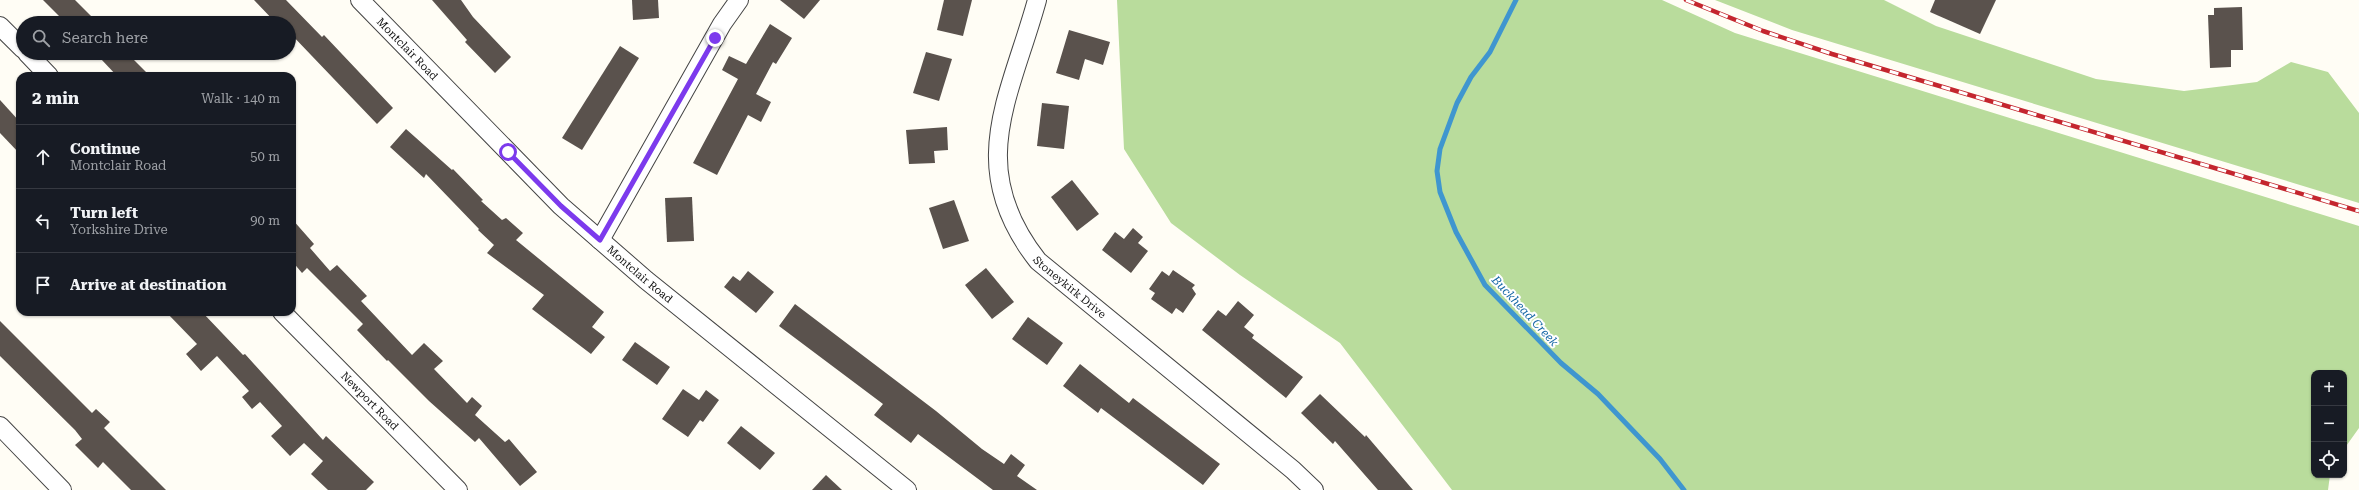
<!DOCTYPE html>
<meta charset="utf-8">
<style>
body{margin:0;font-family:"Roboto Serif",serif;background:#242831;color:#f1f3f6}
.controls{position:absolute;right:12px;bottom:12px;display:grid;overflow:hidden;border-radius:8px;box-shadow:0 1px 3px #0004}
.controls button{width:36px;height:36px;display:grid;place-items:center;padding:0;border:0;border-bottom:1px solid #363941;background:#171b24;color:#f1f3f6;font:20px sans-serif}
.stop{position:absolute;width:12px;height:12px;margin:-9px;border:3px solid #7c3aed;border-radius:50%;background:#fff}
.stop.end{background:#7c3aed;border-color:#fff;box-shadow:0 1px 4px #0008}
.list{margin:0;padding:0;list-style:none}
h2{display:flex;justify-content:space-between;align-items:center;height:52px;margin:0;padding:0 16px;font-size:17px}
h2 small{font-size:13px;font-weight:400;color:#9ea1a6}
.list li{display:grid;grid-template-columns:26px 1fr auto;gap:12px;align-items:center;box-sizing:border-box;height:64px;padding:0 16px;border-top:1px solid #363941}
.list b{display:block;font-size:15px;white-space:nowrap}
.list p{margin:0;font-size:13px;white-space:nowrap;color:#9ea1a6}
.list em{font-size:13px;font-style:normal;color:#9ea1a6}
.icon{flex:none;width:22px;height:22px;fill:none;stroke:currentColor;stroke-width:2;stroke-linecap:round;stroke-linejoin:round}
.map{position:relative;flex:none;width:2359px;height:490px;overflow:hidden}
.search{position:absolute;background:#171b24;box-shadow:0 1px 3px #0004;left:16px;top:16px;width:280px;height:44px;display:flex;align-items:center;gap:10px;box-sizing:border-box;padding:0 14px;border-radius:22px;color:#9ea1a6;font-size:15px}
.panel{position:absolute;background:#171b24;box-shadow:0 1px 3px #0004;left:16px;top:72px;width:280px;height:244px;border-radius:12px}
.map>svg:first-child{display:block}
.forest{fill:#b9dc9c}
.lines{fill:none;stroke-linecap:round;stroke-linejoin:round}
.stream{stroke:#3f96cf;stroke-width:5}
.building{fill:#5a524d}
.street-casing{stroke:#444;stroke-width:20}
.street{stroke:#fff;stroke-width:18}
.rail-casing{stroke:#c4262e;stroke-width:4.5}
.rail{stroke:#fff;stroke-width:3;stroke-dasharray:9;stroke-linecap:butt}
.route{stroke:#7c3aed;stroke-width:5}
.labels{text-anchor:middle;dominant-baseline:central;stroke-width:4;stroke-linejoin:round;paint-order:stroke}
.street-label{font-size:11px;fill:#111;stroke:#fff}
.water-label{font-size:12px;font-style:italic;fill:#1768a6;stroke:#fff}
</style>
<div class="map">
<svg width="2359" height="490" viewBox="0 0 2359 490">
<rect width="100%" height="100%" fill="#fffdf5"/>
<g class="forest">
<path d="M1117 0H1662L1735 33 2359 226V428L2344 449V373H2314V475H2330L2328 490H1452L1340 343 1240 275 1171 223 1124 149Z"/>
<path d="M1715 0H1884L1936 26 2096 79 2184 91 2257 82 2291 62 2328 72 2359 113V203L1792 30Z"/>
</g>
<g class="lines">
<path class="stream" d="M1516 0 1490 52 1471 77 1457 103 1440 149 1437 171 1440 192 1456 232 1485 285 1561 363 1598 394 1660 459 1684 490"/>
</g>
<g class="building">
<path d="M43 0H75L98 23H66Z"/>
<path d="M254 0H286L322 37 324 35 393 108 377 124 289 32V23H276Z"/>
<path d="M432 0H461L473 17 511 57 495 73 465 42 467 40Z"/>
<path d="M632 0H658L659 18 633 20Z"/>
<path d="M780 0H820L804 19Z"/>
<path d="M944 0H972L963 36 937 30Z"/>
<path d="M1935 0H1996L1980 34 1930 12Z"/>
<path d="M2242 7 2243 50H2231V67L2210 68 2208 15H2214V8Z"/>
<path d="M770 24 792 38 776 64 773 62 756 94 771 102 761 122 748 115 717 175 693 163 738 79 722 70 729 56 746 64Z"/>
<path d="M1069 30 1110 42 1103 65 1085 59 1079 80 1056 73Z"/>
<path d="M620 46 639 58 582 150 562 138Z"/>
<path d="M926 52 952 59 939 101 913 93Z"/>
<path d="M108 53H127L150 76H117L101 59Z"/>
<path d="M0 100 20 122V154L0 133Z"/>
<path d="M1042 103 1069 106 1064 149 1037 146Z"/>
<path d="M947 127 948 150 934 151 935 163 909 164 906 130Z"/>
<path d="M406 129 452 170 453 169 483 200 481 201 502 220 506 218 523 233 516 240 604 312 592 327 605 337 591 354 532 309 544 295 487 253 494 245 478 230 479 229 426 174 424 178 390 147Z"/>
<path d="M1072 180 1099 214 1077 231 1051 197Z"/>
<path d="M692 197 694 241 667 242 665 198Z"/>
<path d="M954 200 969 241 943 249 929 208Z"/>
<path d="M292 219 314 244 310 248 330 271 337 265 367 296 361 301 412 355 424 343 443 361 434 369 467 403 472 397 482 406 475 415 505 442 509 439 537 472 520 486 479 438 475 442 429 401 388 360 387 361 357 330 363 324 307 268 302 273 292 261Z"/>
<path d="M1133 228 1143 237 1138 243 1148 251 1131 273 1102 250 1115 232 1124 239Z"/>
<path d="M986 268 1014 302 992 319 965 285Z"/>
<path d="M1173 270 1195 285 1192 288 1196 294 1183 313 1176 308 1172 314 1151 299 1155 293 1149 289 1162 271 1169 276Z"/>
<path d="M748 271 774 292 756 313 724 287 733 276 740 281Z"/>
<path d="M1238 301 1254 315 1244 327 1254 335 1252 338 1303 377 1286 398 1202 330 1218 310 1226 316Z"/>
<path d="M795 304 936 411 982 449 1004 464 1011 454 1025 465 1017 476 1037 490H993L918 434 911 443 874 415 883 404 779 326Z"/>
<path d="M166 312H202L243 355 245 354 323 440 326 436 374 482 366 490H328L311 474 323 461 304 443 290 456 271 436 282 426 260 402 252 409 242 397 249 391 217 356 201 371 186 354 197 344Z"/>
<path d="M1028 317 1063 343 1047 365 1012 339Z"/>
<path d="M0 321 92 413 96 409 110 422 104 428 166 490H131L103 462 98 468 75 445 82 439 75 430 0 356Z"/>
<path d="M635 342 670 367 657 385 622 360Z"/>
<path d="M1080 364 1129 403 1133 398 1220 464 1203 485 1101 408 1098 413 1063 386Z"/>
<path d="M683 389 699 400 706 390 719 400 703 422 700 420 688 437 662 419Z"/>
<path d="M1320 394 1365 437 1366 435 1413 490H1378L1335 441 1333 444 1301 413Z"/>
<path d="M741 426 775 453 760 470 727 443Z"/>
<path d="M826 475 842 490H812Z"/>
</g>
<g class="lines">
<g class="street-casing">
<g id="street">
<path id="s1" d="M360 0 561 206 646 280 907 490"/>
<path id="s2" d="M1037 0C1010 98 964 167 1038 261L1293 470 1314 490"/>
<path d="M0 26 23 49"/>
<path d="M27 53 49 76"/>
<path d="M600 240 722 24 739 0"/>
<path id="s3" d="M282 312 458 490"/>
<path d="M0 426 62 490"/>
</g>
</g>
<use href="#street" class="street"/>
<g class="rail-casing">
<path id="rail" d="M1686 0 1763 31 1832 54 2359 211"/>
</g>
<use href="#rail" class="rail"/>
</g>
<g class="lines">
<path class="route" d="M508 152 561 206 600 240 715 38"/>
</g>
<g class="labels">
<g class="street-label">
<text stroke="none"><textPath href="#s1" startOffset="68">Montclair Road</textPath></text>
<text stroke="none"><textPath href="#s1" startOffset="392">Montclair Road</textPath></text>
<text stroke="none"><textPath href="#s2" startOffset="317">Stoneykirk Drive</textPath></text>
<text stroke="none"><textPath href="#s3" startOffset="125">Newport Road</textPath></text>
</g>
<g class="water-label">
<text transform="translate(1525 311) rotate(47)">Buckhead Creek</text>
</g>
</g>
</svg>
<div class="controls">
<button>+</button>
<button>−</button>
<button><svg class="icon" aria-label="locate" viewBox="0 0 24 24"><circle cx="12" cy="12" r="6"/><path d="M12 2v4M12 18v4M2 12h4M18 12h4"/></svg></button>
</div>
<div class="stop" style="left:508px;top:152px"></div>
<div class="stop end" style="left:715px;top:38px"></div>
<div class="search"><svg class="icon" aria-label="search" viewBox="0 0 24 24"><circle cx="10" cy="10" r="6"/><path d="M15 15l6 6"/></svg>Search here</div>
<section class="panel">
<h2>2 min<small>Walk · 140 m</small></h2>
<ul class="list">
<li><svg class="icon" aria-label="ahead" viewBox="0 0 24 24"><path d="M12 20V5M6 11l6-6 6 6"/></svg><div><b>Continue</b><p>Montclair Road</p></div><em>50 m</em></li>
<li><svg class="icon" aria-label="left" viewBox="0 0 24 24"><path d="M17 20v-9H6M10 6l-5 5 5 5"/></svg><div><b>Turn left</b><p>Yorkshire Drive</p></div><em>90 m</em></li>
<li><svg class="icon" aria-label="arrive" viewBox="0 0 24 24"><path d="M6 21V4h12l-3 4 3 4H6"/></svg><div><b>Arrive at destination</b></div></li>
</ul>
</section>
</div>
